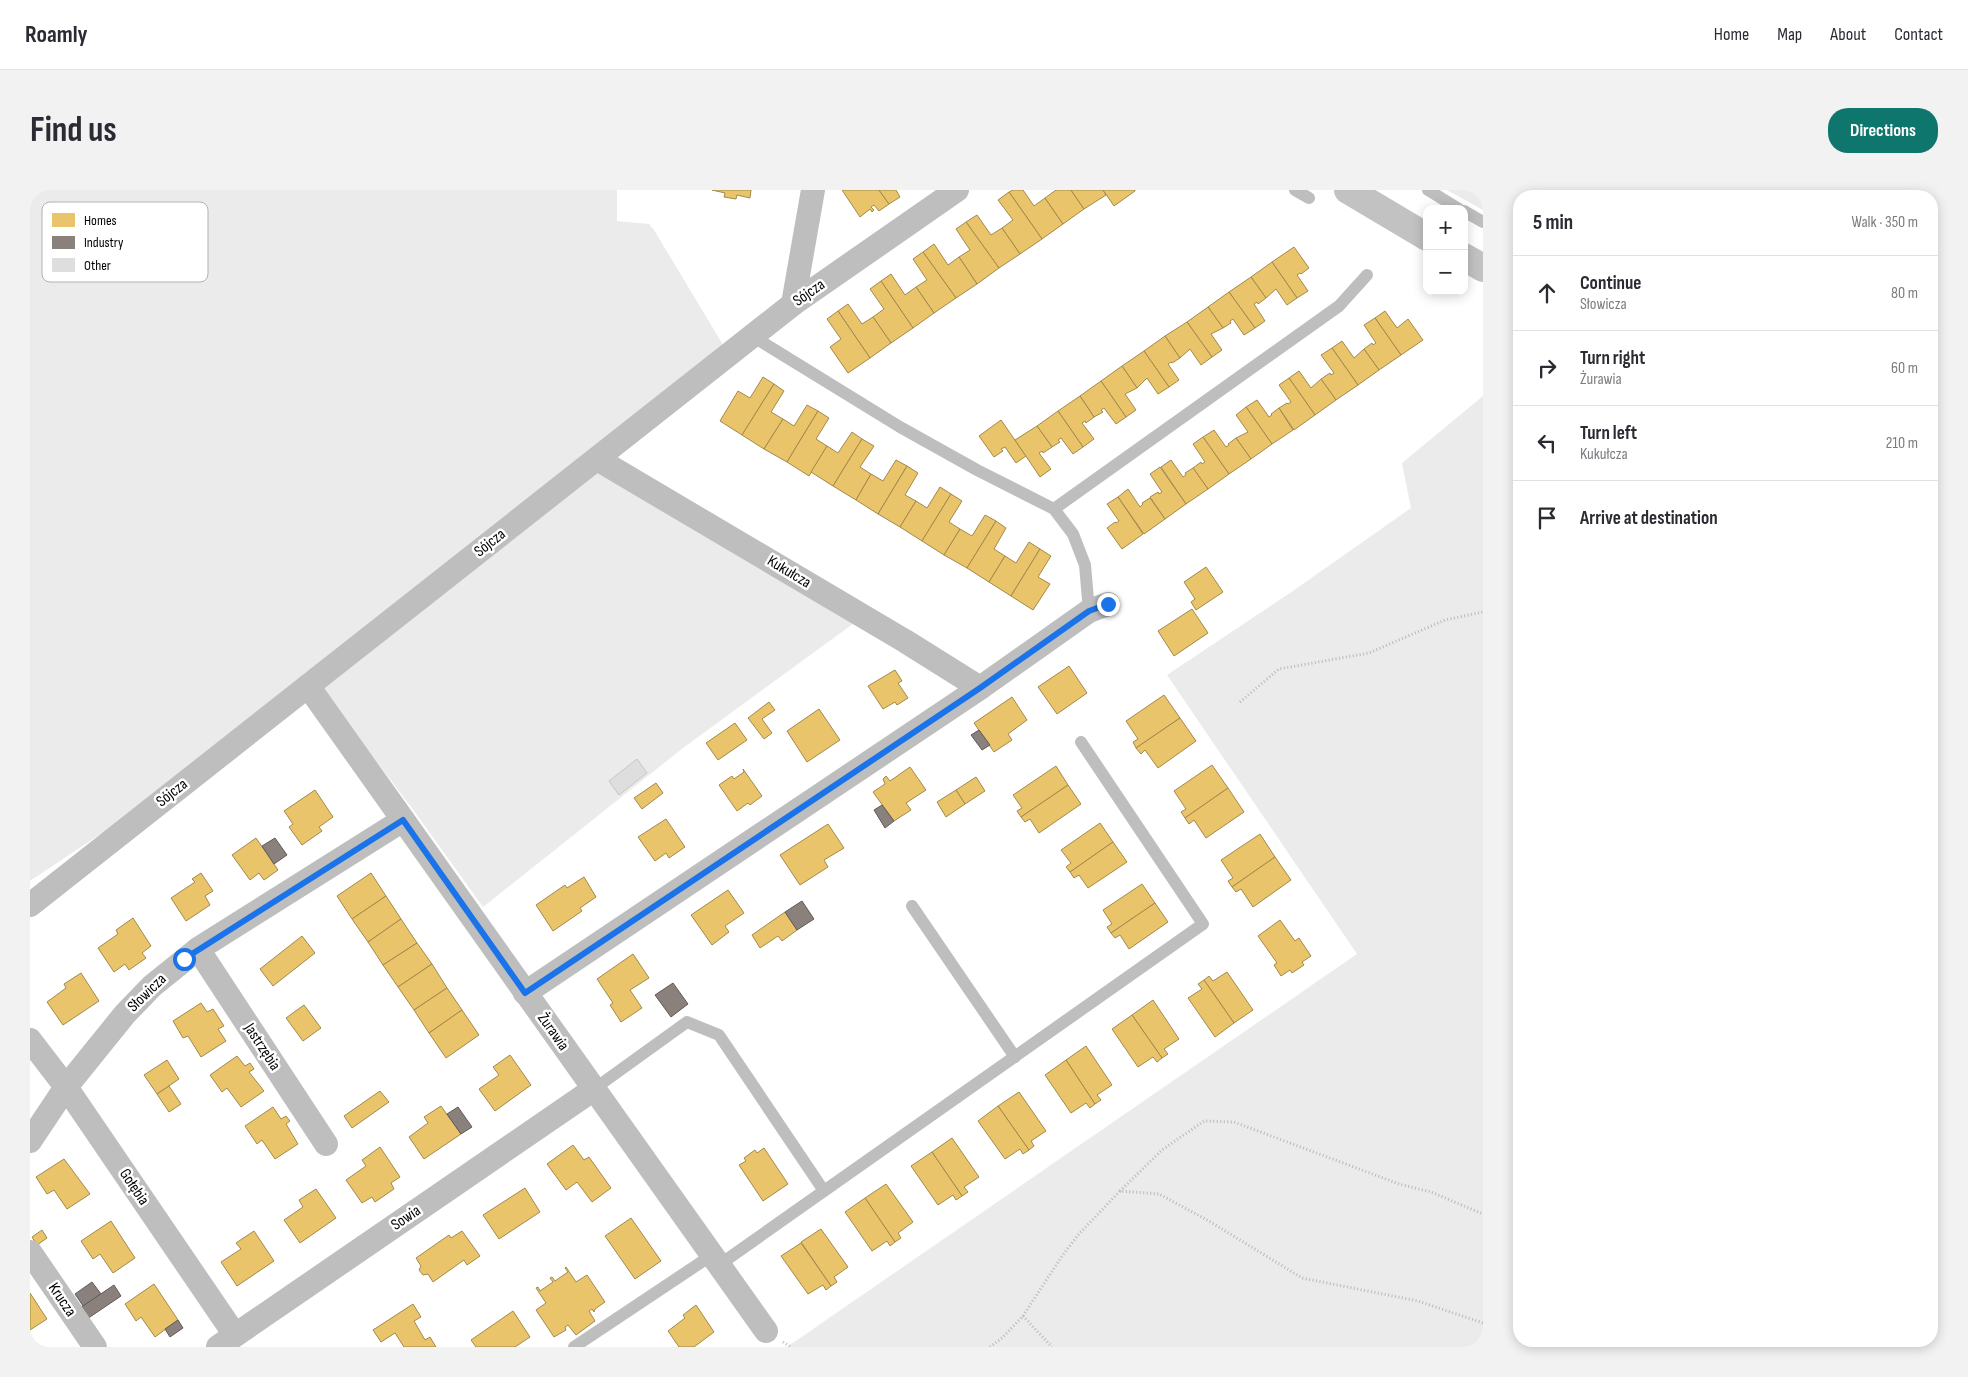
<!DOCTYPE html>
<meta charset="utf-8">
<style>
body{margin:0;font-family:"Sofia Sans Condensed",sans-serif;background:#f2f2f3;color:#2b2b33}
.controls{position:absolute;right:15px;top:15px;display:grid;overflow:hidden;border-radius:10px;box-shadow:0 2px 12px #0003}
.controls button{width:45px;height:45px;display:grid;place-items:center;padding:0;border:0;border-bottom:1px solid #e1e1e2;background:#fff;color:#2b2b33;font:25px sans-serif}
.stop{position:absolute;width:15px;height:15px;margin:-11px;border:4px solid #1a73e8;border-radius:50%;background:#fff}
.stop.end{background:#1a73e8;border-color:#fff;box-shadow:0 1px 5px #0008}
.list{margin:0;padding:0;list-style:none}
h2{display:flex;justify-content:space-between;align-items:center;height:65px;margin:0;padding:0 20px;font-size:21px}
h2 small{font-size:16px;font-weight:400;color:#7c7c81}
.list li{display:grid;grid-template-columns:32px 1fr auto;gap:15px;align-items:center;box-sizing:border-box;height:75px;padding:0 20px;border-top:1px solid #e1e1e2}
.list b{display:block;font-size:19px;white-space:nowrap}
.list p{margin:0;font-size:16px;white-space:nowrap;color:#7c7c81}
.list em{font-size:16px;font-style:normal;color:#7c7c81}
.icon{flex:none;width:28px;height:28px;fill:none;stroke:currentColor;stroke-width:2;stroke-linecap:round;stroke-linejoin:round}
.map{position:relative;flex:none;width:1453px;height:1157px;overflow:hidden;border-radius:20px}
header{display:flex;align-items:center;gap:30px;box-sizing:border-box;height:70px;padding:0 25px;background:#fff;border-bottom:1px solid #e1e1e2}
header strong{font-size:24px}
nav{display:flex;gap:28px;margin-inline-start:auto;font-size:18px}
.intro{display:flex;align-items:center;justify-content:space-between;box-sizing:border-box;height:120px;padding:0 30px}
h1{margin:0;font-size:35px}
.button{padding:12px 22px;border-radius:20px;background:#0f766e;color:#fff;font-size:18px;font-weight:700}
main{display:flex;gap:30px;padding:0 30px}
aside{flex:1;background:#fff;border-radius:20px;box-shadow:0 2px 12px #0003}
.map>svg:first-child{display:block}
.green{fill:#ebebeb}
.homes{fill:#e9c46a;stroke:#a3894a}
.industry{fill:#8a817c;stroke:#615a57}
.building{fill:#dedede;stroke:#c6c6c6}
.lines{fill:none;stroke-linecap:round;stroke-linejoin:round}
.path{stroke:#b9b9b9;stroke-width:3;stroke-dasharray:1 2.5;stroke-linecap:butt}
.service{stroke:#bebebe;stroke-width:12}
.minor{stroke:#bebebe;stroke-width:24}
.secondary{stroke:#c2c2c2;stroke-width:28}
.route{stroke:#1a73e8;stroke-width:6}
.labels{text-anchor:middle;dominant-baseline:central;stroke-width:5;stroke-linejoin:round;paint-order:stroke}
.street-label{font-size:16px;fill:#000;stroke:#fff}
.key{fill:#fff;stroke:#b2b2b2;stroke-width:1}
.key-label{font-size:14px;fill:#000}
</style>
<header>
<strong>Roamly</strong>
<nav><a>Home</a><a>Map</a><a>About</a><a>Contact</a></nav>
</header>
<div class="intro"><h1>Find us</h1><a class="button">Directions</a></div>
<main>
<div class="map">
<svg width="1453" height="1157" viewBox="0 0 1453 1157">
<rect width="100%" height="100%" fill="#fff"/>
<g class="green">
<path d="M0 0H587V31L619 34 624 40 695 158 568 255 842 420 653 558 453 717 384 621 278 481 84 635 0 691Z"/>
<path d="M1417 0H1453V20Z"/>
<path d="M1453 206V1157H757L1327 764 1137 485 1260 403 1381 318 1372 273Z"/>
</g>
<g class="homes">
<path d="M682 0H721L720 8 707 5 706 9 694 7 695 3Z"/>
<path d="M812 0H849L859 14 849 21 844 15 841 17 844 20 842 22 840 19 830 27Z"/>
<path d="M849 0H866L870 7 859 14Z"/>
<path d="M983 0H993L1004 16 1015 8 1033 34 1012 49 979 2Z"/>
<path d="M1026 0H1041L1054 19 1033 34 1015 8Z"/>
<path d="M1041 0H1073L1076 5 1054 19Z"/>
<path d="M1073 0H1105V1L1084 16Z"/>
<path d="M979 2 1012 49 990 64 972 38 983 30 968 10Z"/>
<path d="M947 25 961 45 972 38 990 64 969 78 936 32Z"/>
<path d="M936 32 969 78 947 94 929 67 940 60 926 39Z"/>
<path d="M904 54 918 75 929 67 947 94 926 108 893 62Z"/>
<path d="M1264 57 1279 78 1271 84 1270 83 1267 85 1278 101 1267 108 1242 72Z"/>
<path d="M893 62 926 108 904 123 886 97 897 90 883 69Z"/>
<path d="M1242 72 1267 108 1257 115 1246 99 1236 108 1221 87Z"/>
<path d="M861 84 875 105 886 97 904 123 883 138 851 91Z"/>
<path d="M1221 87 1236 108 1228 114 1227 112 1224 114 1235 131 1225 138 1199 102Z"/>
<path d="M851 91 883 138 861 153 843 127 854 119 840 99Z"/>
<path d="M1199 102 1225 138 1214 145 1203 129 1200 131 1201 133 1193 138 1178 117Z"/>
<path d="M818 114 832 134 843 127 861 153 840 168 808 121Z"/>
<path d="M1178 117 1193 138 1181 144 1192 160 1182 167 1157 132Z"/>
<path d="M808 121 840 168 818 183 800 157 811 149 797 129Z"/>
<path d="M1355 121 1367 138 1378 129 1393 150 1371 165 1345 128Z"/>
<path d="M1345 128 1371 165 1349 180 1334 159 1342 153 1343 155 1346 153 1334 135Z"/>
<path d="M1157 132 1182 167 1171 175 1160 159 1150 168 1135 146Z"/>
<path d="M1135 146 1150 168 1142 173 1141 172 1138 174 1149 190 1139 197 1114 161Z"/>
<path d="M1312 151 1324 168 1334 159 1349 180 1328 195 1302 158Z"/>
<path d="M1302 158 1328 195 1306 210 1291 189 1300 183 1301 185 1304 183 1291 165Z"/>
<path d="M1114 161 1139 197 1128 204 1117 188 1107 198 1092 176Z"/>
<path d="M1092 176 1107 198 1095 204 1106 220 1096 227 1071 191Z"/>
<path d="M1269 181 1281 198 1291 189 1306 210 1285 225 1259 188Z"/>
<path d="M733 187 744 194 712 245 690 231 708 201 720 208Z"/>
<path d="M1259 188 1285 225 1264 240 1249 218 1257 213 1258 214 1261 212 1249 195Z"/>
<path d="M1071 191 1096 227 1086 234 1074 218 1071 220 1073 222 1064 227 1050 206Z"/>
<path d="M744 194 754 201 741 222 753 229 734 259 712 245Z"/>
<path d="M1050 206 1064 227 1056 233 1055 231 1052 233 1064 249 1053 257 1028 221Z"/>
<path d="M1227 210 1239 227 1242 225 1241 224 1249 218 1263 240 1242 254 1216 217Z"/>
<path d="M777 215 788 221 757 272 734 259 753 229 764 236Z"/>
<path d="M1216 217 1242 254 1221 269 1206 248 1218 242 1206 225Z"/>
<path d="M788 221 799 228 786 249 797 256 779 286 757 272Z"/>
<path d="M1028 221 1053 257 1043 264 1031 248 1028 250 1030 252 1022 257 1007 236Z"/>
<path d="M971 230 996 266 986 273 975 257 971 259 973 261 964 267 949 246Z"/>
<path d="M1007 236 1022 257 1013 263 1012 261 1009 263 1021 279 1010 287 985 250Z"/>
<path d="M1184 240 1196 257 1199 255 1198 254 1206 248 1221 269 1199 284 1173 247Z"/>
<path d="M822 242 832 249 803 296 781 282 797 256 808 263Z"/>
<path d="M1173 247 1199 284 1178 299 1163 278 1171 272 1172 274 1175 272 1163 254Z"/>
<path d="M832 249 844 256 830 277 841 284 826 310 803 296Z"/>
<path d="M866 270 877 276 848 324 826 310 841 284 853 291Z"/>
<path d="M1141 270 1153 287 1156 285 1155 283 1163 278 1178 299 1156 314 1131 277Z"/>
<path d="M877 276 888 283 875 305 886 311 870 337 848 324Z"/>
<path d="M1130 277 1156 314 1135 329 1120 307 1128 302 1129 304 1132 302 1120 284Z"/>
<path d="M910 297 921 304 892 351 870 337 886 311 897 318Z"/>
<path d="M1098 299 1110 317 1113 314 1112 313 1120 308 1135 329 1114 344 1088 307Z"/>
<path d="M921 304 932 311 919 332 930 339 914 365 892 351Z"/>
<path d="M1088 307 1113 344 1092 359 1077 338 1085 332 1086 333 1089 331 1077 314Z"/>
<path d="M955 325 966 331 937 378 914 365 930 339 942 346Z"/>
<path d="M966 331 976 338 964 359 975 366 959 392 937 378Z"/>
<path d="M999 352 1010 359 981 406 959 392 975 366 986 373Z"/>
<path d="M1010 359 1021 366 1008 387 1020 394 1003 420 981 406Z"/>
<path d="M1176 377 1193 402 1166 420 1161 412 1165 409 1154 392Z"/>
<path d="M1162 419 1178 443 1144 466 1128 441Z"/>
<path d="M1039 476 1057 503 1027 524 1008 497Z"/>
<path d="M865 480 872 491 868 493 878 508 867 515 865 512 853 519 838 496Z"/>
<path d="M1134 505 1150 528 1106 558 1103 552 1108 549 1096 531Z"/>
<path d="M982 507 997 530 978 544 982 550 964 562 944 533Z"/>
<path d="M739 512 745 520 732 529 742 543 734 549 718 528Z"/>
<path d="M789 519 810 550 777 572 757 541Z"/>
<path d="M1150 528 1166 551 1128 578 1115 560 1111 564 1106 558Z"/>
<path d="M705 533 717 550 688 570 676 553Z"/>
<path d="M1182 575 1198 598 1155 628 1151 622 1156 619 1144 601Z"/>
<path d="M1026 576 1038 595 991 627 987 621 992 618 983 605Z"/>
<path d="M880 577 896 600 876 613 881 620 864 631 843 602 855 594 853 589 856 586 860 591Z"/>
<path d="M713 579 732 606 720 615 718 613 707 621 689 595 702 586 704 589 714 582Z"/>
<path d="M946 587 955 601 935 614 926 600Z"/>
<path d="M626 593 633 603 612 619 604 608Z"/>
<path d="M1038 595 1051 614 1009 643 1000 629 995 632 991 627Z"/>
<path d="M1198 598 1214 622 1176 648 1164 630 1159 634 1155 628Z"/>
<path d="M285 600 303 627 289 637 292 641 272 655 259 637 263 634 254 621Z"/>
<path d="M926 600 935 614 916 627 907 612Z"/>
<path d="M636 629 655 657 639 668 636 663 625 671 608 647Z"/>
<path d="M1070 633 1083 652 1040 682 1036 677 1041 673 1031 660Z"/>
<path d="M798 634 814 658 794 670 798 677 770 695 750 665Z"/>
<path d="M1230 644 1245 667 1202 697 1198 691 1203 688 1191 670Z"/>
<path d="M226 648 248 680 234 690 229 683 220 690 202 665Z"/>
<path d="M1083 652 1097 672 1058 698 1049 685 1044 688 1040 682Z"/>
<path d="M1245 667 1261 690 1223 717 1211 699 1206 702 1202 697Z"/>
<path d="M171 683 183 701 175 706 180 715 156 731 141 708 165 692 162 689Z"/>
<path d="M341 683 356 706 322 729 307 706Z"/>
<path d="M554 687 566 707 550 718 552 721 523 741 506 715 535 695 537 698Z"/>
<path d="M1112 694 1125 713 1081 743 1077 737 1082 734 1073 720Z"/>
<path d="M698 700 714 723 695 736 699 742 682 755 661 725Z"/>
<path d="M356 706 371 729 338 752 322 729Z"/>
<path d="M1125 713 1138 732 1099 759 1090 745 1085 748 1081 743Z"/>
<path d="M755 722 767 740 752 751 748 746 730 758 722 745Z"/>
<path d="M103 728 121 756 112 763 116 768 99 780 95 774 84 782 68 758 88 744 86 740Z"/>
<path d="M371 729 387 753 353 775 338 752Z"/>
<path d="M1250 730 1265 751 1269 748 1281 766 1272 772 1274 775 1262 783 1260 780 1251 786 1244 775 1247 773 1228 746Z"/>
<path d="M272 746 285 763 243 796 230 779Z"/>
<path d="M387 753 402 774 368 797 353 775Z"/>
<path d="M603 764 619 788 600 800 612 818 591 832 580 815 583 813 567 789Z"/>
<path d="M402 774 417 798 384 820 368 797Z"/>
<path d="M1197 782 1223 820 1204 833 1174 790 1179 786 1183 791Z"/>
<path d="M51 783 69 811 33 835 17 812 36 798 34 794Z"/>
<path d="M1174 790 1204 833 1185 847 1158 808 1172 799 1168 794Z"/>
<path d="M417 798 432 820 399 843 384 820Z"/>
<path d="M1123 810 1149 849 1134 859 1138 864 1132 868 1102 825Z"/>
<path d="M171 813 177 822 183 819 194 836 188 839 196 851 171 867 158 846 153 848 143 831Z"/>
<path d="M274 815 291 838 273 851 256 828Z"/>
<path d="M432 820 449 845 416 868 399 843Z"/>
<path d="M1102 825 1132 868 1127 872 1123 867 1108 877 1082 839Z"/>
<path d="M1056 856 1082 895 1067 905 1071 910 1065 914 1036 870Z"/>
<path d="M480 865 501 895 465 921 449 899 469 885 463 877Z"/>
<path d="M207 866 215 876 220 873 224 879 219 882 234 901 211 917 197 898 192 902 180 885Z"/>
<path d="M137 870 149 889 127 904 114 885Z"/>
<path d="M1036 870 1065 914 1060 918 1056 913 1041 923 1015 885Z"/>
<path d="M139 896 151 914 139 922 127 904Z"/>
<path d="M350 901 359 912 322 938 314 926Z"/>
<path d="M989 902 1016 941 1001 951 1004 956 999 960 968 916Z"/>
<path d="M411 916 431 944 394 969 379 947 398 933 394 927Z"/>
<path d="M968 916 999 960 993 964 990 959 975 969 948 931Z"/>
<path d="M243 917 251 929 256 926 260 931 256 934 268 954 245 969 232 950 227 954 215 936Z"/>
<path d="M922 948 949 987 934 997 938 1002 932 1006 902 962Z"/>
<path d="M543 955 554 970 559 967 581 998 562 1012 547 992 536 1000 517 974Z"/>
<path d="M350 957 370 987 361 993 364 999 345 1012 342 1007 332 1013 316 990 336 976 332 970Z"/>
<path d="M734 958 758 994 733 1011 709 975 716 971 714 968 725 960 727 963Z"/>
<path d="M902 962 932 1006 926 1010 923 1005 908 1015 881 976Z"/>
<path d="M34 969 60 1004 37 1019 24 1000 17 1004 6 987Z"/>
<path d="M856 994 883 1032 868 1043 871 1048 865 1052 835 1008Z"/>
<path d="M495 998 510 1022 469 1049 453 1025Z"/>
<path d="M286 999 306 1028 270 1053 254 1030 273 1017 269 1010Z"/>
<path d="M835 1008 865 1052 860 1056 857 1051 842 1061 815 1022Z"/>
<path d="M601 1028 631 1071 605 1089 575 1046Z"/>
<path d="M81 1031 105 1068 83 1083 70 1064 63 1069 51 1051Z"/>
<path d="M791 1039 818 1077 804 1087 807 1092 801 1096 771 1052Z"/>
<path d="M12 1040 17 1048 7 1055 2 1047Z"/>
<path d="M224 1041 244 1071 207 1096 191 1072 211 1059 206 1053Z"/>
<path d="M432 1041 450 1066 437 1075 434 1070 403 1092 398 1084 393 1085 389 1080 391 1076 386 1068 419 1045 421 1048Z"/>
<path d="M771 1053 801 1096 796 1100 793 1095 778 1104 751 1066Z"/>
<path d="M536 1077 546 1092 557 1085 575 1112 565 1119 564 1122 562 1119 559 1121 565 1131 546 1145 538 1135 535 1137 536 1140 524 1147 506 1120 516 1113 506 1098 508 1097 510 1101 523 1092 520 1088 522 1087 525 1091 538 1082 535 1078Z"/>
<path d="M124 1094 148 1130 125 1147 111 1127 106 1131 95 1114Z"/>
<path d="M0 1103 17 1129 0 1140Z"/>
<path d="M383 1114 391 1127 384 1131 395 1150 400 1147 406 1157H374L365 1143 351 1152 343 1140Z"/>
<path d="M666 1115 684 1142 664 1157H649L638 1141 655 1128 653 1125Z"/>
<path d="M483 1121 500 1147 485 1157H446L441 1150Z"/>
</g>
<g class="industry">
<path d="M949 540 960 555 952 560 941 545Z"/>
<path d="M852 615 864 631 855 638 844 620Z"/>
<path d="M245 648 257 665 244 674 232 656Z"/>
<path d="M772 711 784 729 767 740 755 722Z"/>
<path d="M643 793 658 814 641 827 625 805Z"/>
<path d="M428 917 442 937 431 944 417 924Z"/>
<path d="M62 1092 71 1104 53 1116 45 1104Z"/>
<path d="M84 1095 91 1106 57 1129 50 1118Z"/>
<path d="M148 1130 153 1138 140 1147 135 1139Z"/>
</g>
<path class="building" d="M607 569 617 583 589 605 579 591Z"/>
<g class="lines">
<g class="path">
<path d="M1210 512 1249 479 1339 463 1415 430 1453 422"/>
<path d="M1090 1001 1132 960 1174 931 1204 932 1369 994 1401 1002 1453 1024"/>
<path d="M993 1126 1022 1157"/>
<path d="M753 1152 761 1157"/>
<path d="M960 1157 972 1148 993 1126 1032 1066 1048 1045 1090 1001 1129 1004 1179 1031 1272 1088 1388 1111 1453 1133"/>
</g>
<g class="service">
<path d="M1265 0 1279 8"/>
<path d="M1398 0 1429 19"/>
<path d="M1434 21 1453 32"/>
<path d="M722 146 870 237 947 280 1024 319 1043 344 1055 375 1059 421"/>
<path d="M1024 319 1309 116 1337 85"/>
<path d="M882 716 985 867"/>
<path d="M564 899 657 832 689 845 794 1001"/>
<path d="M689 1075 1173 734 1051 552"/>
<path d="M544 1157 682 1065"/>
</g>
<g class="minor">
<path d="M763 114 783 0"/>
<path d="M567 269 875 451 950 498"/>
<path d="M278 496 736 1141"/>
<path d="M0 715 763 114 927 0"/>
<path d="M168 759 296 954"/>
<path d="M495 803 950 498 1059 421 1078 414"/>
<path d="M0 850 36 897 205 1145"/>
<path d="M0 951 36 897 95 824 122 796 168 759 373 630"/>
<path d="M0 1062 65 1157"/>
<path d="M188 1157 564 899"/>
</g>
<g class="secondary">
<path d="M1318 0 1397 47"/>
<path d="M1434 67 1453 78"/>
</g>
</g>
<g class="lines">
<path class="route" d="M154 769 373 630 495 803 950 498 1059 421 1078 414"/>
</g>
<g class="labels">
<g class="street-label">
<text transform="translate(779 103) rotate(-35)">Sójcza</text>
<text transform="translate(460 353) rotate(-38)">Sójcza</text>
<text transform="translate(759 382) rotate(31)">Kukułcza</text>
<text transform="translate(142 603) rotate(-38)">Sójcza</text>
<text transform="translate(117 803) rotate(-44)">Słowicza</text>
<text transform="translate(523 842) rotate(55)">Żurawia</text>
<text transform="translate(232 857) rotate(57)">Jastrzębia</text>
<text transform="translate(104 997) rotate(56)">Gołębia</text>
<text transform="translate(376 1028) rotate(-34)">Sowia</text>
<text transform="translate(32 1110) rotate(56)">Krucza</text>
</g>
</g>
<rect x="12" y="12" width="166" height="80" rx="8" class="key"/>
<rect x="22" y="23" width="23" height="14" fill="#e9c46a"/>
<rect x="22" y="46" width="23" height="13" fill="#8a817c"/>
<rect x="22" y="68" width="23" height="14" fill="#dedede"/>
<g class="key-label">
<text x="54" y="35">Homes</text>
<text x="54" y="57">Industry</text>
<text x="54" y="80">Other</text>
</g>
</svg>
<div class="controls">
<button>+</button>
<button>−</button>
</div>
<div class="stop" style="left:154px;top:769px"></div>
<div class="stop end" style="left:1078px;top:414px"></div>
</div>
<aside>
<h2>5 min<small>Walk · 350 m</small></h2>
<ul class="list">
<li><svg class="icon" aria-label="ahead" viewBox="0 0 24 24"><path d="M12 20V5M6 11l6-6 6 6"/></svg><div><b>Continue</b><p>Słowicza</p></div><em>80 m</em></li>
<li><svg class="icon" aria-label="right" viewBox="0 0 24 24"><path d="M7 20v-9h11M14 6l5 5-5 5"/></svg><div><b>Turn right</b><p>Żurawia</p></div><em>60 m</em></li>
<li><svg class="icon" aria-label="left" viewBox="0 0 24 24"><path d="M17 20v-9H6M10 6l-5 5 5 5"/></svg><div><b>Turn left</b><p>Kukułcza</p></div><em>210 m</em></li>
<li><svg class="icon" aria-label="arrive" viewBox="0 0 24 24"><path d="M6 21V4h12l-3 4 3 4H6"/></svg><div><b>Arrive at destination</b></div></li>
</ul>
</aside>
</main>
